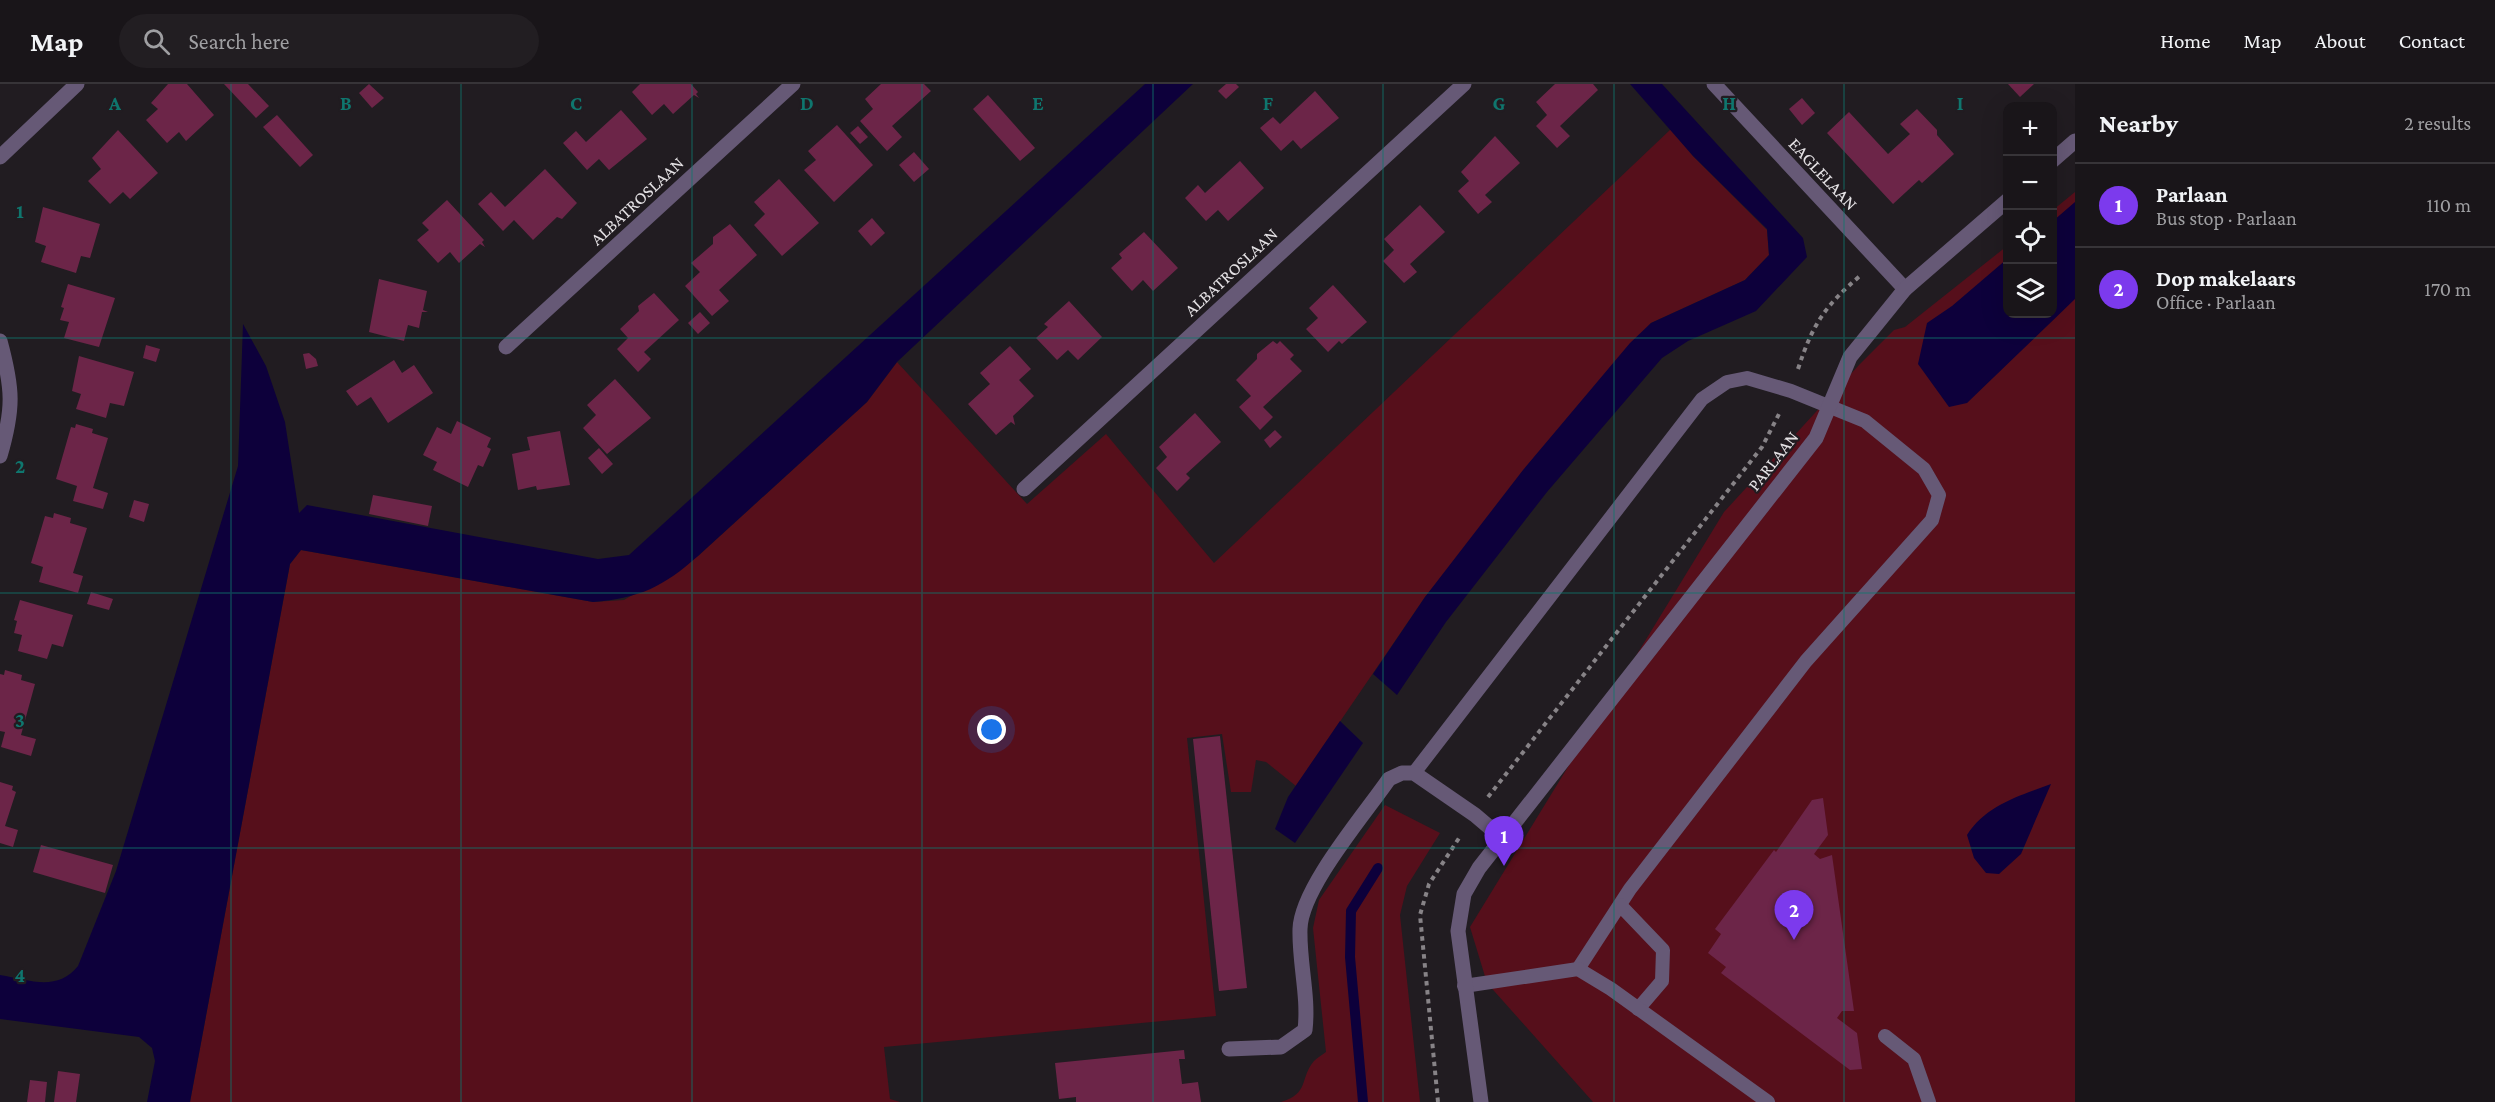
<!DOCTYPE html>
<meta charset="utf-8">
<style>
body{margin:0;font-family:"Crimson Pro",serif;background:#221e22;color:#f1f3f6}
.controls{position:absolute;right:18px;top:18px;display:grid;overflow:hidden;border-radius:12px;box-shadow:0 6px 24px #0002}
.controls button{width:54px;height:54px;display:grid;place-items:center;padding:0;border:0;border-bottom:2px solid #373438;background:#191519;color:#f1f3f6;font:30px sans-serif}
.you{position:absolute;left:992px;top:646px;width:21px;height:21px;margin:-15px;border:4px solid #fff;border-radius:50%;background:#1a73e8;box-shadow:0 0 0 9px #1a73e833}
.badge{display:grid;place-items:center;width:39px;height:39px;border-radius:50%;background:#7c3aed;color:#fff;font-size:20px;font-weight:700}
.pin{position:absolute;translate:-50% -50px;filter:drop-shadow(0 2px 3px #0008)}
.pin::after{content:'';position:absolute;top:32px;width:21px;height:18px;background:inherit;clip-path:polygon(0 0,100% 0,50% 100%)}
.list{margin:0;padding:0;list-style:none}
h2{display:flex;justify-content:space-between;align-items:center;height:78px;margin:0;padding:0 24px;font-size:26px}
h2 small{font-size:20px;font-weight:400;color:#9f9fa2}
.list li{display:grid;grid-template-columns:39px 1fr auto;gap:18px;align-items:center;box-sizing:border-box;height:84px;padding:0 24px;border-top:2px solid #373438}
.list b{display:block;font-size:22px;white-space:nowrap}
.list p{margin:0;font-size:20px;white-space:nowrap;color:#9f9fa2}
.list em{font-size:20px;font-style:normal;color:#9f9fa2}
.icon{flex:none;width:33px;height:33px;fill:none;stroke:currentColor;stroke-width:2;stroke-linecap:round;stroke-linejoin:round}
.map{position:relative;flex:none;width:2075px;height:1018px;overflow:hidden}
header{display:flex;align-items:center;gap:36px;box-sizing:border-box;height:84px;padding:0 30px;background:#191519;border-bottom:2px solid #373438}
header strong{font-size:28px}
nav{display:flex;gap:33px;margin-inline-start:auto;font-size:21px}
.search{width:420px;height:54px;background:#221e22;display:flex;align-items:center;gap:15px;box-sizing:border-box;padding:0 21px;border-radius:33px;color:#9f9fa2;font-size:22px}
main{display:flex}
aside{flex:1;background:#191519}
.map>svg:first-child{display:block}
.green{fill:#560f1b}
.water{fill:#0d003b}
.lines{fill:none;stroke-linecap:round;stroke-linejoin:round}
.stream{stroke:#0d003b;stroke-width:10}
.building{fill:#6c2548}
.path{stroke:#878387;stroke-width:4;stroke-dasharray:4.5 4.5;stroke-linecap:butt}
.lane{stroke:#665976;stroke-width:14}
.street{stroke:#665976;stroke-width:15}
.grid{fill:none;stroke:#0f766e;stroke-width:1.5;stroke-opacity:0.55}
.labels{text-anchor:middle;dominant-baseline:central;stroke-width:4.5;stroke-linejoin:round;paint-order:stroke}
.street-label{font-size:18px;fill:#e5e2e5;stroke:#211c21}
.grid-label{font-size:20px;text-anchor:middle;font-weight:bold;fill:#0f766e;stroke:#211c21;stroke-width:4.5;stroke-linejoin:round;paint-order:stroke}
</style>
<header>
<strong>Map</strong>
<div class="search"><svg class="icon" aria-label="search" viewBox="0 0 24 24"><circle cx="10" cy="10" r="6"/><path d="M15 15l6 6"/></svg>Search here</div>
<nav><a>Home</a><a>Map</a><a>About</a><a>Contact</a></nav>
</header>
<main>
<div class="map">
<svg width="2075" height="1018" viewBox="0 0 2075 1018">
<rect width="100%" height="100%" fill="#211c21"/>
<g class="green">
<path d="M1671 45 1693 72 1767 146 1769 171 1745 196 1651 239 1425 513 1296 702 1266 678 1256 676 1251 708H1231L1222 650 1187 654 1216 932 884 963 890 1015 900 1018H190L290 480 301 466 593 518 624 516 698 472 867 318 897 278 1027 420 1106 350 1214 479Z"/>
<path d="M2075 108V1018H1593L1487 899 1470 843 1724 428 1859 281 1894 246 1905 243 2007 162 2008 230H2052L2053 126Z"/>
<path d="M1385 721 1440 749 1407 802 1400 831 1420 1018H1281C1310 1009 1299 995 1314 977 1317 974 1322 971 1326 968L1313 844 1319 816Z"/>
</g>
<g class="water">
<path d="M1145 0H1193L897 278 867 318 698 472C663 503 640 514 593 518L301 466 290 480 190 1018H147L155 977 152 964 139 953 0 935V891C30 896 57 908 78 882L116 787 238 382 243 240 266 282 285 338 299 429 307 421 598 475 629 471Z"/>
<path d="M1630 0H1662L1803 154 1807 173 1756 227 1688 257 1662 274 1547 408 1446 538 1397 611 1373 590 1425 513 1523 386 1630 259 1651 239 1745 196 1769 171 1767 145 1693 72Z"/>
<path d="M2075 118V215L1967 319 1949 323 1918 280 1927 239 1952 222 2007 175 2008 230H2052L2053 137Z"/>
<path d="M1340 637 1363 659 1295 759 1275 745 1288 713Z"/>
<path d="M2051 700 2021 770 1999 790 1986 789 1974 774 1967 751C1986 721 2019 712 2051 700Z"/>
</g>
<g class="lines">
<path class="stream" d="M1363 1018 1350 873 1351 827 1378 784"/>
</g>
<g class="building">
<path d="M168 0H187L214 31 186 57 179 48 167 59 146 36 158 25 151 19Z"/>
<path d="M224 0H248L269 22 256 34Z"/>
<path d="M369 0 384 14 372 24 359 9Z"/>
<path d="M640 0H691L698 8 696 10 699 14 694 11 673 30 664 20 652 31 632 8Z"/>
<path d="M881 0H924L931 7 892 42 902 53 887 67 860 37 873 25 865 15Z"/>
<path d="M1226 0H1236L1239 3 1226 15 1218 7Z"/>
<path d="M1555 0H1593L1598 6 1560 42 1570 52 1557 64 1536 42 1547 31 1536 18Z"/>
<path d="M2008 0H2034L2020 13Z"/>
<path d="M1315 7 1339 34 1301 65 1293 56 1281 67 1260 44 1273 33 1280 40Z"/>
<path d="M988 11 1035 64 1020 77 973 25Z"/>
<path d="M1802 14 1815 29 1802 41 1789 25Z"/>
<path d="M1917 25 1937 46V51L1954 70 1922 99 1919 96 1893 120 1827 49 1849 28 1888 70 1910 50 1900 40Z"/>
<path d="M621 26 647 55 609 86 599 75 587 86 563 59 576 47 586 58Z"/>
<path d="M277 31 313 71 300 83 263 43Z"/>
<path d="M837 41 873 81 834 118 804 86 816 76 808 67Z"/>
<path d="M858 42 868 53 860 60 850 49Z"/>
<path d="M118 46 158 89 130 115 123 108 110 120 88 97 101 85 92 74Z"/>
<path d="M1495 52 1520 79 1485 111 1492 118 1478 130 1458 107 1469 97 1461 88Z"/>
<path d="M914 68 929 85 914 98 899 81Z"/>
<path d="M1240 77 1264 104 1228 137 1218 126 1206 137 1185 114 1198 101 1205 109Z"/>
<path d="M545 85 577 119 562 135 557 133 533 156 514 136 503 147 478 120 491 108 505 123Z"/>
<path d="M779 95 819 139 782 172 754 141 765 130 754 118Z"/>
<path d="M447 116 484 156 482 158 485 163 480 160 459 179 450 168 438 179 417 156 429 146 422 139Z"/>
<path d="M1420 121 1445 148 1410 180 1417 188 1404 199 1383 177 1394 166 1384 155Z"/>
<path d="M43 123 100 140 90 174 81 172 76 189 41 178 46 162 35 158Z"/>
<path d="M872 134 885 149 871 162 858 147Z"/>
<path d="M730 140 757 171 719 206 729 217 712 232 685 202 700 188 691 179 713 160V153Z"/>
<path d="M1144 148 1178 184 1153 207 1143 196 1132 207 1111 184 1122 174 1119 170Z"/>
<path d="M379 195 427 207 423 226 428 228H422L419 244 408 241 404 257 369 248Z"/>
<path d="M68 200 115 214 99 263 64 254 69 238 60 236 64 224 61 223Z"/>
<path d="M1333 201 1367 238 1342 260 1339 257 1328 268 1306 245 1318 234 1309 224Z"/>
<path d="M654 209 679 236 644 268 651 275 638 288 617 265 628 254 620 245 639 227 638 222Z"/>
<path d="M1069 217 1102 253 1078 276 1068 266 1057 276 1036 254 1048 243 1044 240Z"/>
<path d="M700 228 710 239 698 250 688 239Z"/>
<path d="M1273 257 1277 260 1280 257 1294 271 1290 275 1302 287 1263 323 1273 333 1260 346 1239 323 1251 312 1236 296 1257 275V270Z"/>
<path d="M146 261 160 265 156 278 143 274Z"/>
<path d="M1010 262 1031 285 1019 296 1034 312 1013 332 1015 341 1011 338 996 351 968 320 990 300 980 289Z"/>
<path d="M309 269 316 275 318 282 306 285 303 270Z"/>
<path d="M79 272 134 288 124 322 110 319 106 334 76 325 81 310 72 307Z"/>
<path d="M394 276 402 289 414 281 433 309 388 339 371 313 357 322 346 307Z"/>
<path d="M615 295 651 334 607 370 583 344 596 331 587 321Z"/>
<path d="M1195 329 1221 358 1186 390 1190 394 1177 407 1156 384 1167 373 1159 363Z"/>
<path d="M457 337 491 354 487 363 491 365 483 383 478 381 468 403 433 386 437 378 423 371 437 343 451 350Z"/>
<path d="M76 340 93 345 92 349 108 354 93 404 108 409 103 425 73 417 77 402 56 395 71 343 75 344Z"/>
<path d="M1275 346 1282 353 1270 364 1264 356Z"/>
<path d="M560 347 570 401 537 406 536 402 518 406 512 370 530 366 527 353Z"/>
<path d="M599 364 613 380 602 390 588 374Z"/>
<path d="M373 411 432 422 428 442 369 430Z"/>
<path d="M134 416 149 420 144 438 129 433Z"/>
<path d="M54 429 71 434 70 439 87 444 73 489 83 492 78 509 39 498 43 483 31 479 45 432 53 434Z"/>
<path d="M91 508 113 515 109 526 87 520Z"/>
<path d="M20 516 73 531 63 563 52 560 47 575 18 567 22 551 14 549 17 537 14 536Z"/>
<path d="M5 586 22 591 21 596 35 600 21 651 36 655 31 672 1 663 5 648 0 647V590L4 591Z"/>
<path d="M1220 652 1247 904 1219 907 1193 655Z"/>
<path d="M0 698 13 702 12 706 16 708 5 742 18 746 13 763 0 759Z"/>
<path d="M1823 714 1828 751 1814 770 1820 775 1832 771 1854 927H1842L1837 934 1857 949 1862 985 1850 986 1721 889 1726 883 1708 869 1721 850 1715 845 1774 766 1776 768 1812 716Z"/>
<path d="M41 761 113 781 105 809 33 788Z"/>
<path d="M1184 966 1185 975H1179L1182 1000 1198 998 1201 1018H1076V1013L1059 1015 1055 979Z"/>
<path d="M58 987 80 990 76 1018H54Z"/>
<path d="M30 996 47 998 45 1018H27Z"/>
</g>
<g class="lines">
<g class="path">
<path d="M1798 285C1813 239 1825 222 1861 191"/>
<path d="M1488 713 1762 363 1780 328"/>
<path d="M1438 1018 1420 831 1429 800 1461 751"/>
</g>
<g class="lane">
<path d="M1414 689 1702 315 1727 298 1747 294 1791 307 1865 337 1924 385 1939 411 1932 436 1806 577 1630 805 1578 885"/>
<path d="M1620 821 1663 866 1662 897 1638 925"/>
<path d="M1464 902 1578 885 1611 905 1768 1018"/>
<path d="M1885 952 1914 975 1929 1018"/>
</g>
<g class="street">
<path d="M1714 0 1905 205"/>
<path d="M0 73 77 0"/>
<path d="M2052 77 2075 57"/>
<path d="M0 257C13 305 14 324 0 372"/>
<path d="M506 263 793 0"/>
<path d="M1024 405 1464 0"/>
<path d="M1229 965 1281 963 1305 946C1309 912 1299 879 1300 845 1301 804 1365 730 1389 695L1402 689H1414L1475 731 1502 754"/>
<path d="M1481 1018 1458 847 1464 810 1479 784 1816 354 1850 273 1905 205 2008 116"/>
</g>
</g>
<path class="grid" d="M231 0V1018M461 0V1018M692 0V1018M922 0V1018M1153 0V1018M1383 0V1018M1614 0V1018M1844 0V1018M0 254H2075M0 509H2075M0 764H2075"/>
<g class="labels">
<g class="street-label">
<text transform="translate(1823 90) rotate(47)">EAGLELAAN</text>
<text transform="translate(637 117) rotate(-43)">ALBATROSLAAN</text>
<text transform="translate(1231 188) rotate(-43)">ALBATROSLAAN</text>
<text transform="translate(1773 377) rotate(-52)">PARLAAN</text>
</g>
</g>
<g class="grid-label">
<text x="115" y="26">A</text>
<text x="346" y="26">B</text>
<text x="576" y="26">C</text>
<text x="807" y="26">D</text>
<text x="1038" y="26">E</text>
<text x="1268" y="26">F</text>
<text x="1499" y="26">G</text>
<text x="1729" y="26">H</text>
<text x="1960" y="26">I</text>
<text x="20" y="134">1</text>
<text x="20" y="389">2</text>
<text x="20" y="643">3</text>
<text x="20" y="898">4</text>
</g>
</svg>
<div class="controls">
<button>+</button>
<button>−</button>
<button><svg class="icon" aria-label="locate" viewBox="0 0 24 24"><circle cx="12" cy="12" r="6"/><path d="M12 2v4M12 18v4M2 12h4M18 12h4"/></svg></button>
<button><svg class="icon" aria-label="layers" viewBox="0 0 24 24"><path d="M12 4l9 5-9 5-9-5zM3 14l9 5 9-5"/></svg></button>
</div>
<div class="you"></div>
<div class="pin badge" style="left:1504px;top:782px">1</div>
<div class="pin badge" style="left:1794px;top:856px">2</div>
</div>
<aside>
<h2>Nearby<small>2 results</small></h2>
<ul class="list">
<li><span class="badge">1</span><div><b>Parlaan</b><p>Bus stop · Parlaan</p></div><em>110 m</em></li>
<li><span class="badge">2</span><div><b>Dop makelaars</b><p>Office · Parlaan</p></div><em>170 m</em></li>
</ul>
</aside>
</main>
